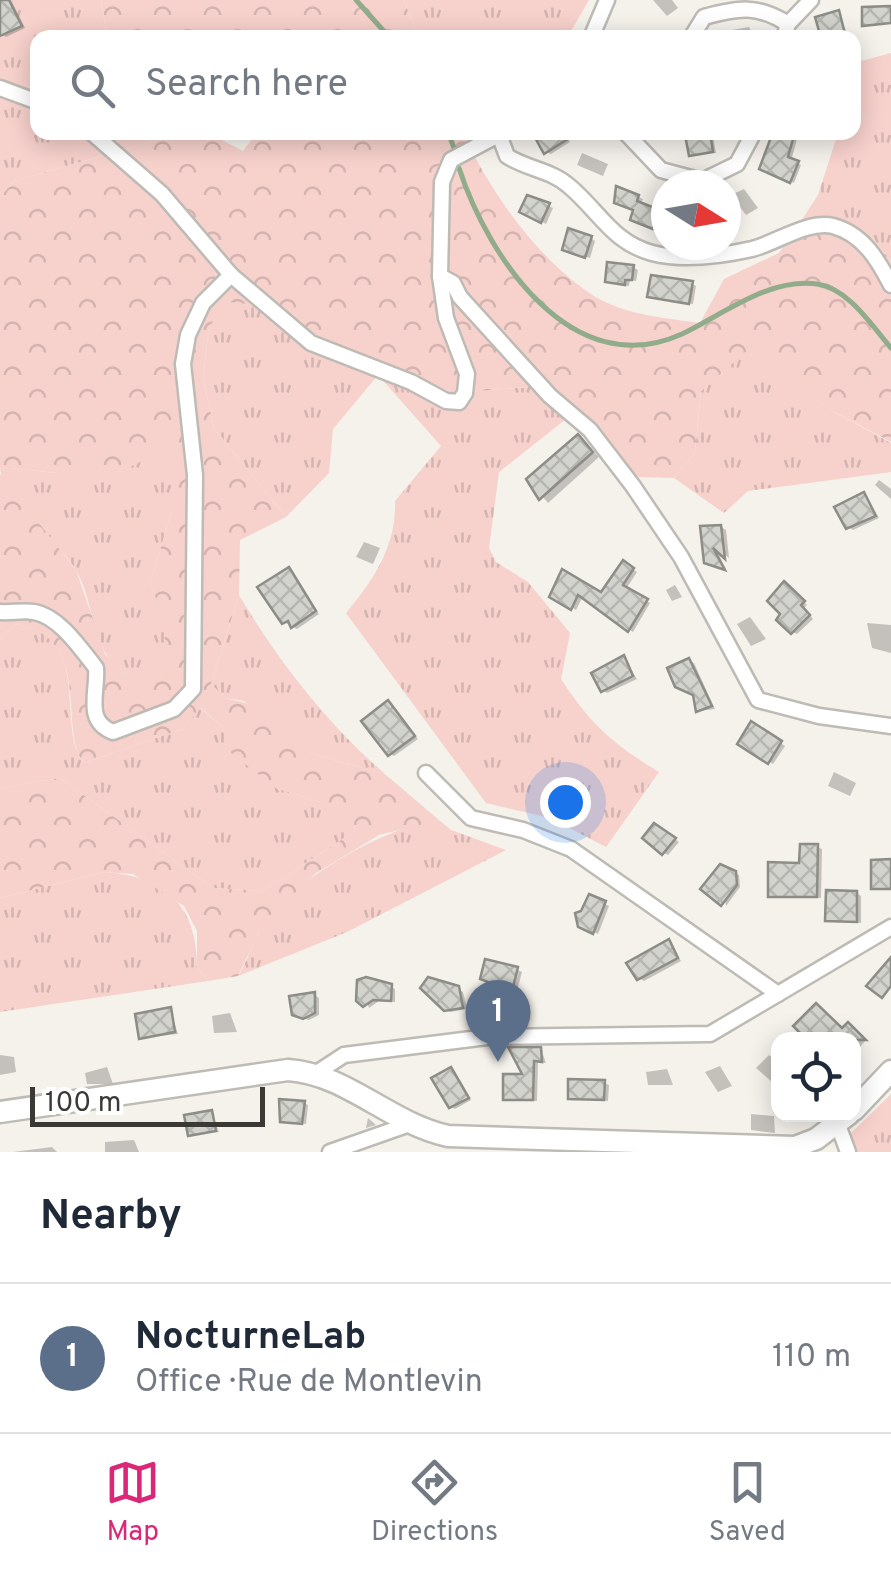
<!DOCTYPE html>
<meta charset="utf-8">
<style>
body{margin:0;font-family:Overpass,sans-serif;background:#f2f2f3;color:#1f2937}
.controls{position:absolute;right:30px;bottom:30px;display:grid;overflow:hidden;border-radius:20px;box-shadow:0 5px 25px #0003}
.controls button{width:90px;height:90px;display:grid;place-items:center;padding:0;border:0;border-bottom:2px solid #e0e1e3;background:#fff;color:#1f2937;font:50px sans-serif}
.compass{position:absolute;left:651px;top:170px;width:90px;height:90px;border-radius:50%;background:#fff;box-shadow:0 5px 25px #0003;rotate:101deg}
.scale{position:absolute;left:30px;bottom:25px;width:235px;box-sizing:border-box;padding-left:10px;border:5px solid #3a3936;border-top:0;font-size:28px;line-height:35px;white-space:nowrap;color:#3a3936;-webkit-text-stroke:8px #fff;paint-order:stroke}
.you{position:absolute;left:565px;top:802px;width:35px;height:35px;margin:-25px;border:8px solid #fff;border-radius:50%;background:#1a73e8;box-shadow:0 0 0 15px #1a73e833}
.badge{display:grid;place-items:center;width:65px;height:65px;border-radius:50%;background:#db2777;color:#fff;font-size:32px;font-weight:700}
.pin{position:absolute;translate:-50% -82px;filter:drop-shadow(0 2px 5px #0008)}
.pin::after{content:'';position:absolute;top:52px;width:35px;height:30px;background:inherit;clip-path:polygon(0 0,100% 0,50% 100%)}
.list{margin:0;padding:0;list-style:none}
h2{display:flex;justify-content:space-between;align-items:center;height:130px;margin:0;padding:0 40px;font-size:42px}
h2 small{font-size:32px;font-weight:400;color:#747a83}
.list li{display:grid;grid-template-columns:65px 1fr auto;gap:30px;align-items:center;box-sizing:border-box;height:150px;padding:0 40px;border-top:2px solid #e0e1e3}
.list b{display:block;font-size:38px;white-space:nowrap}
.list p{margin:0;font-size:32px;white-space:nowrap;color:#747a83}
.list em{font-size:32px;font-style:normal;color:#747a83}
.icon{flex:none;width:55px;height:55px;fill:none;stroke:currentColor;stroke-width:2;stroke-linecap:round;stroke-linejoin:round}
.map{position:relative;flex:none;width:891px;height:1152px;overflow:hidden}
.search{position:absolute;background:#fff;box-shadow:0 5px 25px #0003;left:30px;right:30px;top:30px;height:110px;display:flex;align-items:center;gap:25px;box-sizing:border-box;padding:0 35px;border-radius:20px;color:#747a83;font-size:38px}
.sheet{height:280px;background:#fff}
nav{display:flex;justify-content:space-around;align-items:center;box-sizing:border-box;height:140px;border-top:2px solid #e0e1e3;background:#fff;font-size:28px;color:#747a83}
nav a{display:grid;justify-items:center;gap:5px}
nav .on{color:#db2777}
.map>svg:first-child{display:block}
.grass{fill:url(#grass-tufts)}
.forest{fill:url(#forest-crowns)}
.shadow{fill:#0003}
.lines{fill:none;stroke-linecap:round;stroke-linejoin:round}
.stream{stroke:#91ac8b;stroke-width:5}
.building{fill:url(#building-cross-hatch);stroke:#8d8d87;stroke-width:2.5}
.street-casing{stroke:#bebbb5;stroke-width:19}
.secondary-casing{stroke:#bebbb5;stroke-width:25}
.street{stroke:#fff;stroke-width:14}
.secondary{stroke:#fff;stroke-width:20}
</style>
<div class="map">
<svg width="891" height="1152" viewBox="0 0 891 1152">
<defs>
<pattern id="grass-tufts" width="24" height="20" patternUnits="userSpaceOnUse" patternTransform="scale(2.5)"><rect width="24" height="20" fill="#f7d1cc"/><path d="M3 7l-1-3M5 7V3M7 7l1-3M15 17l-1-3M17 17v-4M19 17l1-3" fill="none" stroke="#d4b4b0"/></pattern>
<pattern id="forest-crowns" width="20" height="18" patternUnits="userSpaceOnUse" patternTransform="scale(2.5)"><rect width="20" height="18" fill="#f7d1cc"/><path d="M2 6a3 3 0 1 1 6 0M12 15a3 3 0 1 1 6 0" fill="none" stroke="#d4b4b0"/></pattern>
<pattern id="building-cross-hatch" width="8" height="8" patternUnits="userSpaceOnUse" patternTransform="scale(2.5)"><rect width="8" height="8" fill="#d2d3cd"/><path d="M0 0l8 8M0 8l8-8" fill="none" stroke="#b5b6b1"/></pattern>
</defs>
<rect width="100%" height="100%" fill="#f5f1eb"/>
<g class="grass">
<path d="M0 0H101L107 37 38 38V132L170 133 161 139 14 181 0 197Z"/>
<path d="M403 0H589L567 38 420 37Z"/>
<path d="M891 53V262C866 222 844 220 800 223L818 195 838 133 854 132V63Z"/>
<path d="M228 301 279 307 326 342 454 393 554 385 574 405 571 415 499 472 489 548 496 562 528 582 570 633 561 679C590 724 614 745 659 772L606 847 550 818 486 803 346 613C373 581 397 545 395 501L441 446 378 375 333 429 329 473 286 517 214 428 203 378 209 327Z"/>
<path d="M749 348 831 410 891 443V472L748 491 724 513 674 478 695 452 701 391Z"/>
<path d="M172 445V510L150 584 163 613 168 649 161 677C149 678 133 681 123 673 90 649 95 599 74 567 56 540 1 499 0 467L57 473Z"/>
<path d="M239 595C278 661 328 725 386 775L310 753 244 701 225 698 211 684Z"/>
<path d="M15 624C96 636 54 727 84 763L182 729 200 708 221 725 231 752 276 788 354 812 355 831 263 891 213 888 60 778 0 788V638Z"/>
<path d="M439 820 451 830 506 850 347 932 238 976C247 963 250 948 258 934 288 882 380 828 439 820Z"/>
<path d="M104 872C166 876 197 906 197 967L208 981 0 1012V898Z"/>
<path d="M891 1094V1152H845V1139Z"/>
</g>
<g class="forest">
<path d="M101 0H403L420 37H107Z"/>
<path d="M170 133H208L243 151 257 133H463C491 193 537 259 594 296 625 315 664 318 700 323L724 279 779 253 800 223C844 220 866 222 891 262V442L831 410 749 349 701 391 695 452 674 478 638 477 554 385 454 393 326 342 279 307 228 302 209 327 203 378 214 428 286 517 240 540 239 595 211 684 225 698 266 708 310 753 386 775 439 820 379 835 316 873 259 932 238 976 208 981 197 967V931L184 906 133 874 104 872 0 898V788L60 778 213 888 263 891 355 831 353 812 276 788 230 752 221 725 201 708 182 729 84 763C57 731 95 636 15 624L0 638V474L76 570 105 654 125 675 161 677C169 642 165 617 150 584L172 510V446L128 468 57 473 0 467V197L14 181 161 139Z"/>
</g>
<g class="shadow">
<path d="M0 0H11L25 28 6 37 2 34Z"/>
<path d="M653 0H672L678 8 667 16Z"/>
<path d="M838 13 849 38H823Z"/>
<path d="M749 27 755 38H728L727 31Z"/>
<path d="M628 31 635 38H612L613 34Z"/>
<path d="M564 132 570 142 551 154 546 152Z"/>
<path d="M688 132 713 136 716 153 691 154Z"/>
<path d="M774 132H799L791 161 801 165 794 183 762 168Z"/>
<path d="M582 153 608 164 603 176 577 165Z"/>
<path d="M744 189 758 208 746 215 731 195Z"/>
<path d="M638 197 643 199 640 205 663 215 658 229 637 222 636 210 621 204Z"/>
<path d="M529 198 553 208 546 224 522 211Z"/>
<path d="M591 238 595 241 590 258 569 251Z"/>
<path d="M633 267 638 270 636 281 630 280 629 286 607 281Z"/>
<path d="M692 284 696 286 693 304 654 298Z"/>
<path d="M579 437 599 457 548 503 529 480Z"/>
<path d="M879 480 891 489V499L875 485Z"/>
<path d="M864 495 879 518 853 530 848 527Z"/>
<path d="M721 527 726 530 729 558 715 547 726 569 712 564 703 528Z"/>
<path d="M364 542 380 548 373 564 356 557Z"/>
<path d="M623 563 637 572 626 589 650 603 633 632 583 596 576 610 552 596 564 573 602 595Z"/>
<path d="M289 570 319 614 297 629 284 622Z"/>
<path d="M675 585 682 597 672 601 666 590Z"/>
<path d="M789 587 807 605 804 608 813 619 797 634 793 632Z"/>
<path d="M750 617 766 639 751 646 737 624Z"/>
<path d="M867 623 891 625V653L872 648Z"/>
<path d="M624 658 637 679 607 693 603 690Z"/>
<path d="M689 661 694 663 715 709 699 711Z"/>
<path d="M388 703 418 739 394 756 390 754Z"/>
<path d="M752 725 785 746 773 764 740 744Z"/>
<path d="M834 772 856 783 850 796 828 786Z"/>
<path d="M655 826 679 842 668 855 664 853Z"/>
<path d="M817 847 822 849 821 898 770 895Z"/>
<path d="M721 867 739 875 740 887 726 906Z"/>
<path d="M857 893 861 896V923L828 920Z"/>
<path d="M590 897 609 906 598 934 580 925Z"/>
<path d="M669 942 681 961 644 981 639 978Z"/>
<path d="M517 970 522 972 517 991 487 980Z"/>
<path d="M379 980 395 989V1002L379 1001 369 1008 360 982Z"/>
<path d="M458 989 463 992 467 1009 450 1012 445 1009Z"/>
<path d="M315 995 319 998V1015L309 1020 299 1017Z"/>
<path d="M170 1009 178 1034 142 1038Z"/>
<path d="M230 1013 237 1032 214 1033 212 1016Z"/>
<path d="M853 1027 866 1040 854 1054V1040L843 1030Z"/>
<path d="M541 1049 546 1063 538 1062 537 1101 505 1099 527 1077 513 1050Z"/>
<path d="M0 1055 14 1057 16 1072 0 1075Z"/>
<path d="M769 1055 778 1063V1077L773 1083 756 1068Z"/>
<path d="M720 1066 732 1086 718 1092 705 1072Z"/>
<path d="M107 1067 113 1084H87L85 1073Z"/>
<path d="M667 1069 673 1085H648L646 1072Z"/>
<path d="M451 1070 471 1100 455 1109 450 1106Z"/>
<path d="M604 1083 609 1085 608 1101 570 1097Z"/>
<path d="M304 1103 308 1105 306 1124 282 1121Z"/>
<path d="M211 1113 219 1132 190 1134Z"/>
<path d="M751 1114 774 1116 775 1133 751 1130Z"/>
<path d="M368 1118 376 1125 366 1128Z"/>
<path d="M134 1140 139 1152H105V1142Z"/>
<path d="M52 1147 57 1152H13Z"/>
</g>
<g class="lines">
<g class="stream">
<path d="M356 0 390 38"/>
<path d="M448 132 454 148"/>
<path d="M459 168C488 257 572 384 682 334 724 314 768 278 817 284 848 288 872 326 891 348"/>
</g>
</g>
<g class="building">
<path d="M0 0H9L22 26 0 36Z"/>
<path d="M891 6V23L862 26V7Z"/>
<path d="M839 10 846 38H821L815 17Z"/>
<path d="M532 132H579L544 154Z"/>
<path d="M710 132 713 152 689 156 685 135Z"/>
<path d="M773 132H795L788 157 799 161 790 183 759 169Z"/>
<path d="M616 186 639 195 637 201 660 210 653 229 630 220 633 210 614 203Z"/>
<path d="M527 195 550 203 541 223 519 212Z"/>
<path d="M568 228 592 236 585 258 562 250Z"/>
<path d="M607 262 634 265 632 280H625V285L605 282Z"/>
<path d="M651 275 693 281 689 304 647 297Z"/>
<path d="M578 434 593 452 539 500 526 479Z"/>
<path d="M864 492 876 516 846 529 834 507Z"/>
<path d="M721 525 725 559 713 548 725 570 704 563 700 526Z"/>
<path d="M623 560 634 568 623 585 648 599 628 632 578 595 571 610 549 597 562 569 601 592Z"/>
<path d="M289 567 316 611 291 628 288 621 282 624 257 587Z"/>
<path d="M784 581 805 601 801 605 810 615 791 634 776 620 780 614 767 601Z"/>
<path d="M624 655 633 676 601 692 591 673Z"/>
<path d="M689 658 712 706 696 712 693 695 675 687 667 668Z"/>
<path d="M388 700 415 736 388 756 361 721Z"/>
<path d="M751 721 782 741 768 764 737 744Z"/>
<path d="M654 823 676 838 662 855 642 838Z"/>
<path d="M800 844H818L817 897H768V862L799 863Z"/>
<path d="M891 859V889H871V860Z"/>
<path d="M720 864 736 871 737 885 721 906 700 889Z"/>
<path d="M826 890 857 891V922L825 921Z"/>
<path d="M589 894 606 901 593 934 578 927 575 913 581 911Z"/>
<path d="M669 939 678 958 637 980 626 963Z"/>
<path d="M891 957V986L882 998 866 986Z"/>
<path d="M485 959 518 967 512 991 480 979Z"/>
<path d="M366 977 392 984 391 1001 373 1000 363 1007 356 1001 357 980Z"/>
<path d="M428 977 459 986 463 1008 444 1011 420 988Z"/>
<path d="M315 992V1013L303 1019 292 1015 289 996Z"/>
<path d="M816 1003 842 1028 848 1022 866 1040H807L793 1026Z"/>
<path d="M171 1007 175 1032 139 1039 135 1014Z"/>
<path d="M508 1047H541L542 1062 534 1061 533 1100H503V1074H522Z"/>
<path d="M451 1067 469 1098 449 1108 431 1078Z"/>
<path d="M568 1079 605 1080 604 1100 568 1099Z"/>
<path d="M279 1099 305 1101 302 1124 280 1122Z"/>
<path d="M212 1110 216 1131 188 1136 184 1115Z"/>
</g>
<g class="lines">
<g class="street-casing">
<g id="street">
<path d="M591 38 607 0"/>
<path d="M691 38 704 17C738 8 757 4 788 24"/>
<path d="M784 38 788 24 811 0"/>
<path d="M0 88 38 102"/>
<path d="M91 132 162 194 231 275 311 343 411 382 446 401 459 402 465 393 467 374 446 318 440 276"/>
<path d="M498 132 507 156C527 169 551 170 569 186 599 211 612 242 652 253 683 261 721 256 752 249 776 243 808 220 833 226 863 234 878 260 891 285"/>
<path d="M625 132 661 170 702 181 737 164 754 132"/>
<path d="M498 135 451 160 442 182 440 276 453 283 460 297 550 396 590 430 633 486 681 557 758 700 819 716 891 726"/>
<path d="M0 612C11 613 23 610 34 612 59 616 81 649 96 668 98 693 84 721 113 732L174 709 193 689 195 475 183 364 188 335 203 303 231 275"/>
<path d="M426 773 471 818 523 830 571 849 778 994"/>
<path d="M318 1072 344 1055 487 1037 710 1034 891 927"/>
<path d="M838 1125 848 1152"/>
<path d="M330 1152 407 1125"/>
</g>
</g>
<g class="secondary-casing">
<g id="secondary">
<path d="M854 1110 891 1071"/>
<path d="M0 1112 288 1070C347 1074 389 1123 448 1136L795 1147 816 1139 849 1114"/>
</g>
</g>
<use href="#street" class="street"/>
<use href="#secondary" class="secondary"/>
</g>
</svg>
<div class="controls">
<button><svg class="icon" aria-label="locate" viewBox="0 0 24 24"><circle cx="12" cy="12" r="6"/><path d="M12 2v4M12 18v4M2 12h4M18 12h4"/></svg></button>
</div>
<svg class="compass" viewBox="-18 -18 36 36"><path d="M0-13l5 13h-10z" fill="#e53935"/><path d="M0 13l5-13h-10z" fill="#747a83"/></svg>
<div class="scale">100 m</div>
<div class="you"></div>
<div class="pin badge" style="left:498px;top:1062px;background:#5c6f8a">1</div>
<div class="search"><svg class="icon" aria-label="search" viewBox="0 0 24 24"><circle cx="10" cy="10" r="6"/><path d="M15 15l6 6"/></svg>Search here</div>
</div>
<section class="sheet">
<h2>Nearby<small></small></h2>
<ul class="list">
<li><span class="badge" style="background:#5c6f8a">1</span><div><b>NocturneLab</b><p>Office · Rue de Montlevin</p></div><em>110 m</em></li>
</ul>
</section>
<nav>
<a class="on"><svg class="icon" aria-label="map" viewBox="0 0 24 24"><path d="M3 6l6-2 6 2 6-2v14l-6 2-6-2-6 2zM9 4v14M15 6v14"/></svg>Map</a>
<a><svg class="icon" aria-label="directions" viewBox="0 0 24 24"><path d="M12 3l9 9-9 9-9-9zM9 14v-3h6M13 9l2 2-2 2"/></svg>Directions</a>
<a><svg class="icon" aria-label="saved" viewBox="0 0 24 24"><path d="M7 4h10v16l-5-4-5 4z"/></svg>Saved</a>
</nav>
